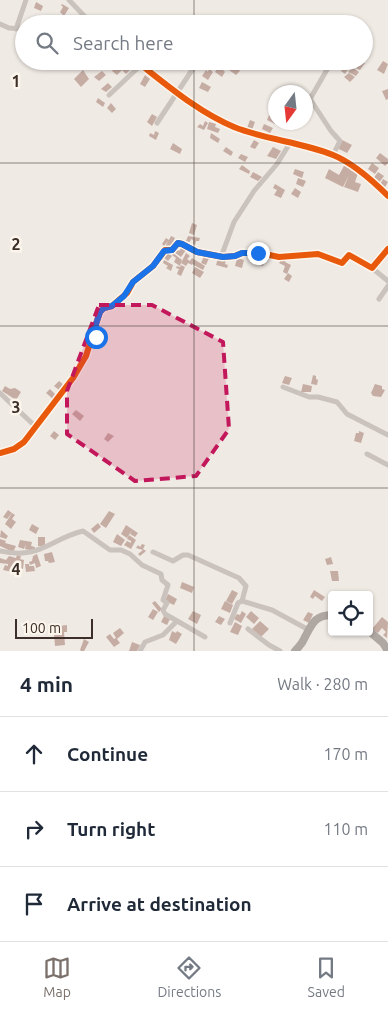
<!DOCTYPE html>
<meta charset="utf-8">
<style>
body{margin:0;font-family:Ubuntu,sans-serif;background:#f6f6f7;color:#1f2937}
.controls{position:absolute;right:15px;bottom:15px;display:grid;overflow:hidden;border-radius:5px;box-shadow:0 1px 4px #0004}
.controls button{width:45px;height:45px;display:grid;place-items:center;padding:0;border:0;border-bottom:1px solid #e0e1e3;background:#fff;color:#1f2937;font:25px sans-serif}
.compass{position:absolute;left:268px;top:85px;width:45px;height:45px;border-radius:50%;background:#fff;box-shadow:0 1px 4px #0004;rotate:195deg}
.scale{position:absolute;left:15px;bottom:12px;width:78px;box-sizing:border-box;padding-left:5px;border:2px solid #3c2f29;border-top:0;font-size:14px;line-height:18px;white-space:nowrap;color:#3c2f29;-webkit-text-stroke:4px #fcf5ec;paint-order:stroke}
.stop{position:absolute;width:15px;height:15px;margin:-11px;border:4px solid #1a73e8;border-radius:50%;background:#fff}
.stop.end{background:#1a73e8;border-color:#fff;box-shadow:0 1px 5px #0008}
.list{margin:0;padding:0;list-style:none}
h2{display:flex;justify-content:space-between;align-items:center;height:65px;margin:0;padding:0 20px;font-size:21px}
h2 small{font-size:16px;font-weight:400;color:#747a83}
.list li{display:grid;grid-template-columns:32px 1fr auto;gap:15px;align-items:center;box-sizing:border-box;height:75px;padding:0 20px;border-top:1px solid #e0e1e3}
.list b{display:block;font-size:19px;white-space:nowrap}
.list em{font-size:16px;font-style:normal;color:#747a83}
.icon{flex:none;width:28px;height:28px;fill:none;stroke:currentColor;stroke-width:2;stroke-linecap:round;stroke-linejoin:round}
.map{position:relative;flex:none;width:388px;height:651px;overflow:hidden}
.search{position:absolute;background:#fff;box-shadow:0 1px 4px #0004;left:15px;right:15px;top:15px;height:55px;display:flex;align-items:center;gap:12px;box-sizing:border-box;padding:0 18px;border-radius:28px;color:#747a83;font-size:19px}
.sheet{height:290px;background:#fff}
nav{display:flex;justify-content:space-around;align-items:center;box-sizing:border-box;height:70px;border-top:1px solid #e0e1e3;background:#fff;font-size:14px;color:#747a83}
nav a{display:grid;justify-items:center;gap:2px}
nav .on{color:#7b706a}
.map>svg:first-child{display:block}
.building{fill:#c6ada4}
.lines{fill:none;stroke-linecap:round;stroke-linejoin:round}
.minor{stroke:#cac2bc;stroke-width:5}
.primary{stroke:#afa7a1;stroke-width:8}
.cycleway-casing{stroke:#fcf5ec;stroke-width:9}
.cycleway{stroke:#e8590c;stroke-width:6}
.route{stroke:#1a73e8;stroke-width:6}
.marked{fill:#c2185b;fill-opacity:0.2;stroke:#c2185b;stroke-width:4;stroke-dasharray:10 6;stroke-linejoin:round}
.grid{fill:none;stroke:#3c2f29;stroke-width:1;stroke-opacity:0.55}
.grid-label{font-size:16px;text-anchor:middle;font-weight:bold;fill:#3c2f29;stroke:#fcf5ec;stroke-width:5;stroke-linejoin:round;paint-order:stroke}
</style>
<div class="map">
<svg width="388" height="651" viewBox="0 0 388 651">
<rect width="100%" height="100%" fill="#f0eae4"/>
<g class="building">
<path d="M36 2 43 6 41 11 34 8Z"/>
<path d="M62 4 69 8 64 16 60 12 63 7 61 5Z"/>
<path d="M46 18 53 20 51 24H37L38 19 45 21Z"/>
<path d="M122 61 125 63V66L128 64 133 67 126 74 122 70 117 75 112 71Z"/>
<path d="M354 61H361L365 63 360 70 351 66Z"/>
<path d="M383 61 388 64 384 74 377 70Z"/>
<path d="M346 63 350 67 345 74 341 71Z"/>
<path d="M232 65 240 71 236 75 229 70Z"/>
<path d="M219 66 225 72 222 77 215 72Z"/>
<path d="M352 67 359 72 356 76 348 72Z"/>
<path d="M209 69 213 72 208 80 202 76 206 70 208 72Z"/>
<path d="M83 70 89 79 81 87 74 79Z"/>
<path d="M102 71 106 75 99 81 94 77Z"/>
<path d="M349 73 355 77 350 82 344 77Z"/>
<path d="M145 75 150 79 145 87 140 84Z"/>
<path d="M202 82 211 87 208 92 199 88Z"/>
<path d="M108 83 112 87 106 92 101 89Z"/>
<path d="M388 89V99L386 100 382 91Z"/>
<path d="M98 98 105 103 103 107 96 102Z"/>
<path d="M111 103 116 109 112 113 107 108Z"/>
<path d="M152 114 157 117 152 126 147 122Z"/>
<path d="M269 115 276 118 275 124 267 120Z"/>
<path d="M250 120 255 122 252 130 247 128Z"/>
<path d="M205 121 208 123 204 130 197 127 200 124 203 126Z"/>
<path d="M209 122 216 124 215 127 220 129 218 133 207 129Z"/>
<path d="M264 124 273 128 270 133 262 129Z"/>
<path d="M155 131 159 133 156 140 149 136 150 133 154 135Z"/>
<path d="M211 133 220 139 218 143 210 138Z"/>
<path d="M254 140 259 143 255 149 250 147Z"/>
<path d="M342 140 352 145 347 153 337 148Z"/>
<path d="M173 143 182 149 180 154 170 149Z"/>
<path d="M226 147 233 152 231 156 223 151Z"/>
<path d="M273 147 281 151 276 159 267 156Z"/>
<path d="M380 153 388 159V163L385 166 376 158Z"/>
<path d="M241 154 248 157 245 162 238 158Z"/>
<path d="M372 163 379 168 375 174 368 169Z"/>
<path d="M345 164 352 168 350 170 358 173 355 182 361 184 358 192 344 187 349 175 343 187 325 178 329 169 339 175Z"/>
<path d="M242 165 250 171 249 174 239 169Z"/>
<path d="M295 169 304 172 302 178 293 174Z"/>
<path d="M253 172 262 177 258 181 250 177Z"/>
<path d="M378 172 384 176 378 184 373 179Z"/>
<path d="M298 178 306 181 303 187 296 184Z"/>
<path d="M383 179 388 182 384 189 379 186Z"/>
<path d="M275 184 285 190 281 198 274 195 277 190 273 188Z"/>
<path d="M295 188 301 192 298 198 291 194Z"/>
<path d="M192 223 197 225 194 235 189 233Z"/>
<path d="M171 236 175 238 169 249 165 247 168 241 164 246 162 244 166 238 169 240Z"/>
<path d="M188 236 200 238 199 241H196L195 245 193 244V240L191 239 190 242 186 241Z"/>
<path d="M182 247 186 250 181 257 174 252 176 249 179 251Z"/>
<path d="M165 251 172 256 168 261 163 257Z"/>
<path d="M173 253 182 260 180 266 174 262 176 258 172 255Z"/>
<path d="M186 253 190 256 187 259 190 261 192 258 205 266 203 270 192 264V265L188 263 186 266 181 263Z"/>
<path d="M205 254 210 256 206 265 201 263Z"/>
<path d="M259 254 266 256 263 266 260 265 261 262 258 261Z"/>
<path d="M218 258 226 260 225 264 228 265 227 268 216 265Z"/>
<path d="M237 258 244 260 242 268 235 266Z"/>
<path d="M282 258 286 260 285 262 291 265 287 274 283 272 285 266 279 263Z"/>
<path d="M164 260 173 265 171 271 166 268 168 266 163 263Z"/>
<path d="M181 265 185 267 181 276 177 274 179 269 176 268 177 266 180 267Z"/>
<path d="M195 267 204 272 200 278 192 273Z"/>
<path d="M288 273 292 276 289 282 284 279Z"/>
<path d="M313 375 316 376V379L318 380 317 385 311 384Z"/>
<path d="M285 376 292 378 289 385 282 383Z"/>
<path d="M59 381 64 385 59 390 54 386Z"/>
<path d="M303 384 312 386 311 392H301Z"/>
<path d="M375 384 382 386V389L385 390 381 397 373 396 371 393Z"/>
<path d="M5 386 10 389 15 388 21 392 16 400 2 391Z"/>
<path d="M50 389 56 395 53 399 46 393Z"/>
<path d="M76 410 84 416 80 421 72 414Z"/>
<path d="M54 431 59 435 55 440 50 436Z"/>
<path d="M359 431 364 433 361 443 354 441 356 433H359Z"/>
<path d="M108 433 114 436 108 442 104 439Z"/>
<path d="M8 510 12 513 7 519 3 517Z"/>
<path d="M109 511 115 514 106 528 100 524Z"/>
<path d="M12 513 15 515 12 519 16 522 11 529 5 524Z"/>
<path d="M98 523 101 527 94 533 91 529Z"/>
<path d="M32 524 39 528 36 534 29 530Z"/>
<path d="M126 525 138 533 135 537 130 534 132 530 127 538 121 534Z"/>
<path d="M1 530 8 536 6 539 0 537Z"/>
<path d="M117 534 125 540 121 546 113 542Z"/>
<path d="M129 535 136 540 131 549 124 545 127 541 131 543V541L127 539Z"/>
<rect x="38" y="537" width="7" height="9"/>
<path d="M0 539 6 541 5 543 16 546 13 552 0 546Z"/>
<path d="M20 540 32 542 31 546 35 547 34 551 25 549 26 544 24 549 18 547Z"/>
<path d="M142 544 145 545 143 549 146 551 140 556 138 554 143 550 136 548 138 545 140 547Z"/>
<path d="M52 552 55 562 49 563 48 561H45L44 554Z"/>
<path d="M37 554 41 566 36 568 35 563 30 565 29 562 32 561 33 556Z"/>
<path d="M17 555 21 556 20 559 24 560 23 569 19 568 18 571 12 570V572L3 570 5 565 8 566V564L0 563V558L6 560 9 556 16 558Z"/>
<path d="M331 557 333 564 327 565 325 559Z"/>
<path d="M25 564H29V566H34L35 571 26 572Z"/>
<path d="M330 571H338L339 581H332Z"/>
<path d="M182 582 194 587 192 593 180 588Z"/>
<path d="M232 590 238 593 232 604 226 601Z"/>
<path d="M314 590 325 597 322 601 315 596 313 599 310 597Z"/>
<path d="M168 594 177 599 174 605 165 601Z"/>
<path d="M155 601 162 609 159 612 152 603Z"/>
<path d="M225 601 233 605 230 613 221 609Z"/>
<path d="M153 609 158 612 153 620 148 617Z"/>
<path d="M193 611 201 615 197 624 188 619Z"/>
<path d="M242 611 246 614 241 623 234 619 237 614 240 615Z"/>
<path d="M251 611 259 618 254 624 246 617Z"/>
<path d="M308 612 313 614 309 623 303 620Z"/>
<path d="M164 616 170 619 167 625 161 622Z"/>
<path d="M219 616 225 619 221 625 215 622Z"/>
<path d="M382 617 388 622 387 638 383 635 386 632 382 628 378 633 372 629Z"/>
<path d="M260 621 269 629 261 637 252 629Z"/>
<path d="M235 622 242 626 238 635 230 632Z"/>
<path d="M67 625V632H64L65 645 55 646 54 634H52V627Z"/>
<path d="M120 628 124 633 117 639 120 643 114 647 106 637 110 634 114 639 116 638 113 633Z"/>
<path d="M172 631 176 633 177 631 182 634 176 644 169 640Z"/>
<path d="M84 639 89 642 84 651H81L80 650Z"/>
<path d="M132 642 140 645 137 651H129Z"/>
</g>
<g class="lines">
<g class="minor">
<path d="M69 0 92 24"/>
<path d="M0 24 9 28 24 29"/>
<path d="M16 29 26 0"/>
<path d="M136 61C167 85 198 112 234 127 266 140 301 142 333 155 353 163 373 181 388 196"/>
<path d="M332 61 310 99 331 131 340 141 333 155"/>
<path d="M109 95 141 65"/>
<path d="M157 123 198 61"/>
<path d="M221 257 234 222 254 191 277 164 290 143"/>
<path d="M372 268 388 281"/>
<path d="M379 299 388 286"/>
<path d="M283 387 309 397H318L337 402 347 414 388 435"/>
<path d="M0 393 36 427"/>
<path d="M0 453 14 449 24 442 73 378 86 356 90 343 97 335 96 324 100 312 104 308 112 306 127 293 133 282 153 266 165 250H172L178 243 182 244 197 252 223 257 235 256 242 253H260L279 257 318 254 342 263 349 255 372 268 388 249"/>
<path d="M367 454 388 465"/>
<path d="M0 551C40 560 50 539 83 531L110 550H121L130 554 142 565 161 574 162 580 168 585 163 600 167 603 163 610 165 614 205 637"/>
<path d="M153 552 173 561 183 555H188L239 578 246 586 242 601"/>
<path d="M230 623 238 603 242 601 272 610 309 630"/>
<path d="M248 629 269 645 280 651"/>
<path d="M140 651 145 642 163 635 176 622"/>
</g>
<g class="primary">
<path d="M369 631 383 643 388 651"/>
<path d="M295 651C299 647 303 642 305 637 312 624 315 615 332 615"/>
</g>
<g class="cycleway-casing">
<g id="cycleway">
<path d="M136 61C167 85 198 112 234 127 266 140 301 142 333 155 353 163 373 181 388 196"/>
<path d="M0 453 14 449 24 442 73 378 86 356 90 343 97 335 96 324 100 312 104 308 112 306 127 293 133 282 153 266 165 250H172L178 243 182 244 197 252 223 257 235 256 242 253H260L279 257 318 254 342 263 349 255 372 268 388 249"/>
</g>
</g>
<use href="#cycleway" class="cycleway"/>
</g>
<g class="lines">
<path class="route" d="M96 337V324L100 312 104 308 112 306 124 296 133 282 153 266 164 251 172 250 178 243 182 244 197 252 223 257 235 256 242 253H258"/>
</g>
<path class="marked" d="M99 305H152L223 342 229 429 196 476 135 481 67 434V391Z"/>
<path class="grid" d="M194 0V24M194 61V651M0 163H388M0 326H388M0 488H388"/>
<g class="grid-label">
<text x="16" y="87">1</text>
<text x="16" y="250">2</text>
<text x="16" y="413">3</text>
<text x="16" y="575">4</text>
</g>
</svg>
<div class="controls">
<button><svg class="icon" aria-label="locate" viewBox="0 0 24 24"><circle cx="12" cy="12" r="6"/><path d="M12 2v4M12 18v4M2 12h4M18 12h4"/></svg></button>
</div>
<svg class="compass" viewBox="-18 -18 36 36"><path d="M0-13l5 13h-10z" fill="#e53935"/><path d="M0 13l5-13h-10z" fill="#747a83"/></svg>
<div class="scale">100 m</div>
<div class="stop" style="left:96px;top:337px"></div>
<div class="stop end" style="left:258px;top:253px"></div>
<div class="search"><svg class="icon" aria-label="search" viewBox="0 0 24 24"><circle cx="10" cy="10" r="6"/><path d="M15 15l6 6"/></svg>Search here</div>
</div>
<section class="sheet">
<h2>4 min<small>Walk · 280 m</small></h2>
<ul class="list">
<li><svg class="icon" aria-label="ahead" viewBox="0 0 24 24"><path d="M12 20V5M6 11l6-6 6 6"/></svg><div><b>Continue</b></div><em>170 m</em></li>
<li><svg class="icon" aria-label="right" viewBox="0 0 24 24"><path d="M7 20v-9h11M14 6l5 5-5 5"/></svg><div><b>Turn right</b></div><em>110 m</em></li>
<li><svg class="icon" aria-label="arrive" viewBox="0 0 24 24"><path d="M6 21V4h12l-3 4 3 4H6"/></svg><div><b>Arrive at destination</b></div></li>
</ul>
</section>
<nav>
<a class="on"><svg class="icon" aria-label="map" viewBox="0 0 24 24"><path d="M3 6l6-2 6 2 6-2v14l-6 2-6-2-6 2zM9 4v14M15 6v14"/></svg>Map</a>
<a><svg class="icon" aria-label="directions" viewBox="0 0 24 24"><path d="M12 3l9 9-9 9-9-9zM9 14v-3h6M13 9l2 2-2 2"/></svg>Directions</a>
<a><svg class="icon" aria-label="saved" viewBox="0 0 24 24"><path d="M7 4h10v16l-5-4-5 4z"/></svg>Saved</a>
</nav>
